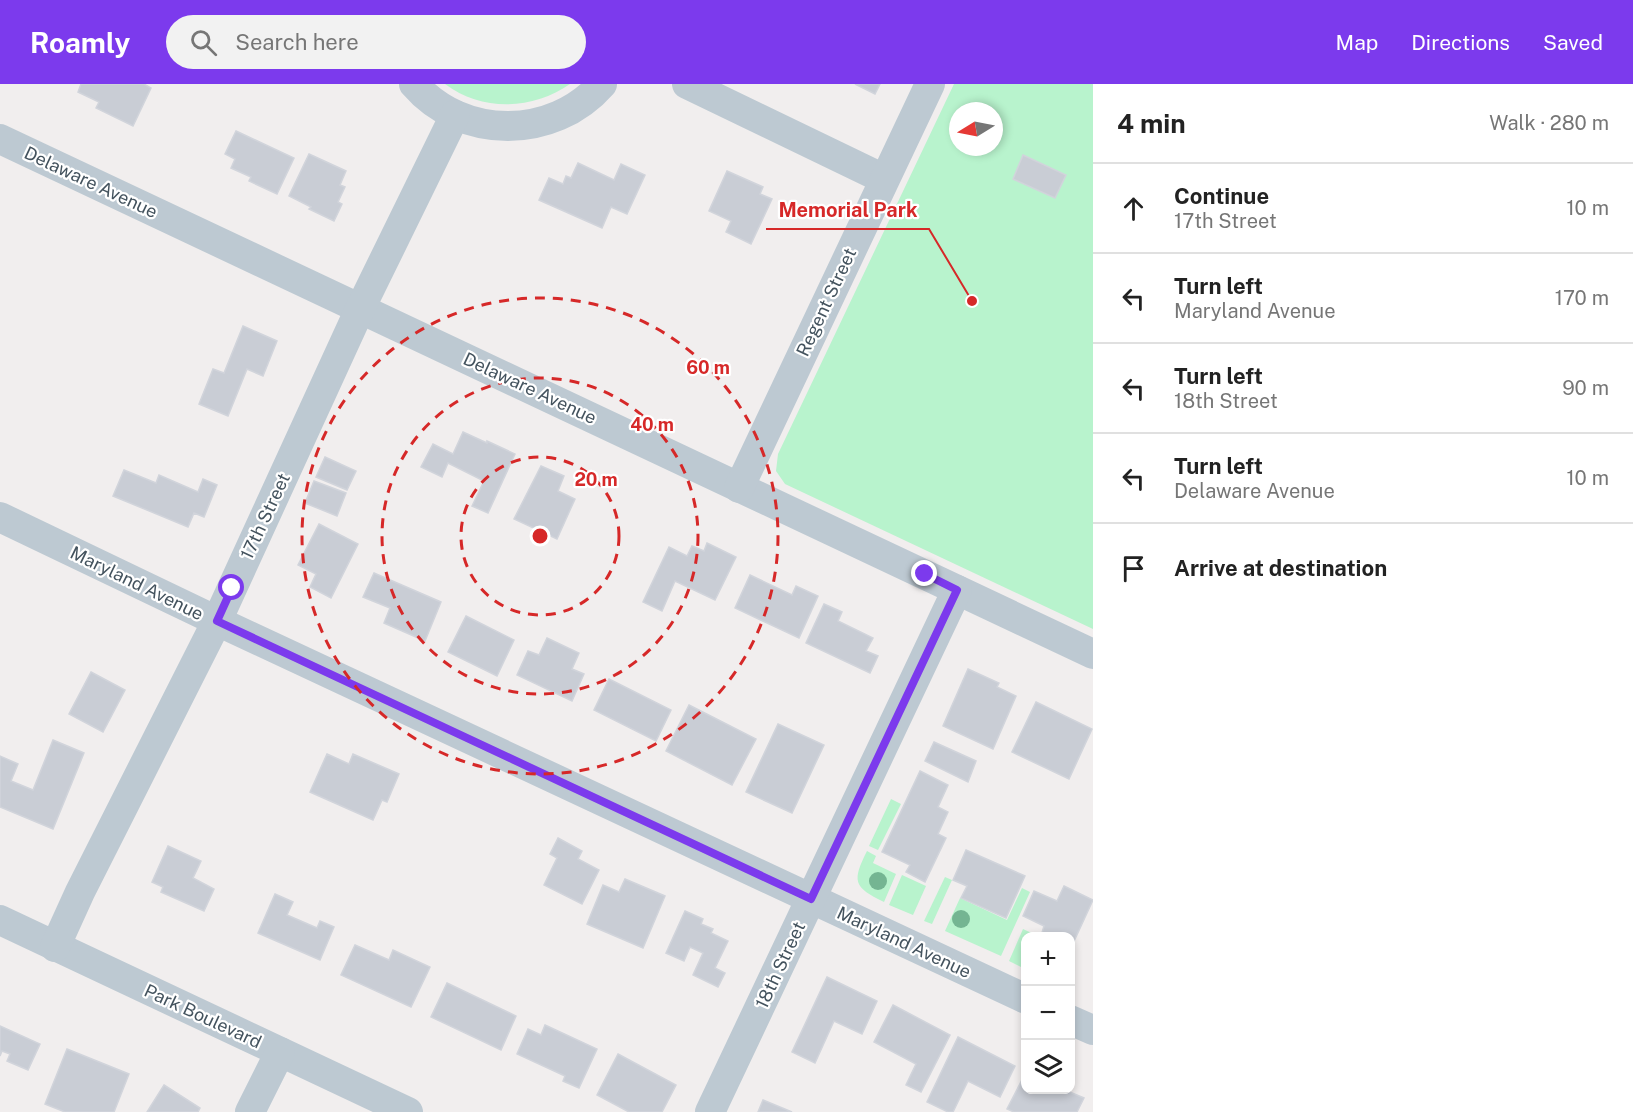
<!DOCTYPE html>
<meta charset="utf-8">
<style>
body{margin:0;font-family:"Public Sans",sans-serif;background:#f2f2f2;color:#222}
.controls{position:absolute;right:18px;bottom:18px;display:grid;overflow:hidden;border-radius:12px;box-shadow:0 3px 9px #0003}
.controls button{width:54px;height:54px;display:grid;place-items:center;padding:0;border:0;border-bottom:2px solid #e0e0e0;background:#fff;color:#222;font:30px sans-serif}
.compass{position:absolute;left:949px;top:18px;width:54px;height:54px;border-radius:50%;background:#fff;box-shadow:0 3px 9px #0003;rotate:260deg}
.stop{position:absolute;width:18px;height:18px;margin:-14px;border:4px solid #7c3aed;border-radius:50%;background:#fff}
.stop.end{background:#7c3aed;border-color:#fff;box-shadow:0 2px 6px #0008}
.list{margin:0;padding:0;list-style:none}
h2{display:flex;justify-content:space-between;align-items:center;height:78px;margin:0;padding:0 24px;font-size:26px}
h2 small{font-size:20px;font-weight:400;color:#767676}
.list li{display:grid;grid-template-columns:39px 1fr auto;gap:18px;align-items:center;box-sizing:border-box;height:90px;padding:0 24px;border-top:2px solid #e0e0e0}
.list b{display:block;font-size:22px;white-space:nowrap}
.list p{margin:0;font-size:20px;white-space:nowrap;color:#767676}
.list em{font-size:20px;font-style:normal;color:#767676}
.icon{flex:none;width:33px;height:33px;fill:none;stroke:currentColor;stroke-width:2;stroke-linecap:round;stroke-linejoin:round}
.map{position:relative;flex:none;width:1093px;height:1028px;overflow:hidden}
header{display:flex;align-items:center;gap:36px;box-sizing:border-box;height:84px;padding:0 30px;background:#7c3aed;color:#fff}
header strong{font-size:28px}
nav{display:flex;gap:33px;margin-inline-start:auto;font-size:21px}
.search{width:420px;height:54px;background:#f2f2f2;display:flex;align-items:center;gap:15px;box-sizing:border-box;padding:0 21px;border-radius:33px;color:#767676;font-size:22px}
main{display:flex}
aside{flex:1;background:#fff}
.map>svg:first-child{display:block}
.green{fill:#b8f3cd;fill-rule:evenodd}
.building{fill:#c9cdd5;stroke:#d1d4db;stroke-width:1.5}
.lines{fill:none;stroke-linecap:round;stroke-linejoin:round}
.minor{stroke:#bdc9d2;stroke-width:30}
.tree{fill:#74b592}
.route{stroke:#7c3aed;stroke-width:8}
.ring{fill:none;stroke:#d62828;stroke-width:3;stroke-dasharray:10 8}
.labels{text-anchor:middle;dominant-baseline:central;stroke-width:4.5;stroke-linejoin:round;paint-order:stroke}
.street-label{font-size:18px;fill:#44535e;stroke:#fff}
.centre{fill:#d62828;stroke:#fff;stroke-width:3}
.ring-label{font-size:18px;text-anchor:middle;font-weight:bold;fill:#d62828;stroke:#fff;stroke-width:4.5;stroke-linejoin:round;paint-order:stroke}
.leader{fill:none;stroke:#d62828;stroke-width:2}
.callout-dot{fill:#d62828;stroke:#fff;stroke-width:2}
.callout-label{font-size:20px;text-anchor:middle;font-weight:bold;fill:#d62828;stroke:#fff;stroke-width:4.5;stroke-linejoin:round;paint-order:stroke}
</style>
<header>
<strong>Roamly</strong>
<div class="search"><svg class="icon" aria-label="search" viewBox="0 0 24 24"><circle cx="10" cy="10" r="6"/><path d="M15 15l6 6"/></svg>Search here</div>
<nav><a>Map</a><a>Directions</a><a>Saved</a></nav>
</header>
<main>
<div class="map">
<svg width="1093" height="1028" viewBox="0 0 1093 1028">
<rect width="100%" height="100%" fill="#f1eeee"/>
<g class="green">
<path d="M445 0H570C533 26 482 28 445 0Z"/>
<path d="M954 0H1093V545L785 400 776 387 778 370ZM958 27H994V63H958Z"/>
<path d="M891 715 901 720 878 766 869 762Z"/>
<path d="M867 767 876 772 873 779 896 790 884 818C853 803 852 797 867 767Z"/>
<path d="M902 791 926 802 913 831 889 821Z"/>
<path d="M945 793 952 796 932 840 924 837Z"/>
<path d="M1022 804 1030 808 1001 872 945 847 960 814 1007 836Z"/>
<path d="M1023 845 1038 852H1026L1025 885 1009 877Z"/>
</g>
<g class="building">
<path d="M81 0H144L151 4 133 42 96 24 99 18 78 8Z"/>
<path d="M855 0H880L875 10Z"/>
<path d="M236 47 294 74 277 110 249 97 251 93 231 84 235 75 225 70Z"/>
<path d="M309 70 346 87 340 101 345 103 338 118 342 120 334 137 309 125 311 123 289 112Z"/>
<path d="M1023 71 1066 91 1055 114 1013 95Z"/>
<path d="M578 79 614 96 621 80 645 91 627 130 611 123 602 144 539 116 549 94 563 100 566 92 571 94Z"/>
<path d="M727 87 763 103 760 110 772 115 751 160 726 148 731 137 709 127Z"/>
<path d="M243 242 277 257 263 292 247 285 228 332 199 320 213 285 224 289Z"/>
<path d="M463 348 487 359V357L515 370 488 429 472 422 484 397 448 379 442 393 421 383 433 360 453 370Z"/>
<path d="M325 373 356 387 347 406 316 393Z"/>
<path d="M541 382 564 392 558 407 575 415 557 455 514 435Z"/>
<path d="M124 386 156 399 159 391 198 408 203 395 217 401 204 433 194 429 188 443 113 412Z"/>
<path d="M314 397 346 409 337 432 305 419Z"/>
<path d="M319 440 358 460 331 514 310 503 316 490 298 481Z"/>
<path d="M707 459 736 473 715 516 675 497 662 527 643 518 669 463 687 472 692 462 704 467Z"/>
<path d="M374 489 441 518 425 557 384 539 390 524 363 513Z"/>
<path d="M750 491 792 511 796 502 818 512 799 554 735 524Z"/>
<path d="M824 520 842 528 838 537 873 554 866 567 878 572 870 589 806 559Z"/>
<path d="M466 532 514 556 497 592 448 568Z"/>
<path d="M547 554 579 569 572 585 584 590 572 617 517 591 528 567 539 571Z"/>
<path d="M968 585 999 599 997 603 1016 612 993 665 943 642Z"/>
<path d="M91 588 125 606 103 648 69 630Z"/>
<path d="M609 595 671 626 656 657 594 626Z"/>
<path d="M1036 618 1092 645 1069 695 1012 668Z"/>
<path d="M689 621 756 655 732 701 666 667Z"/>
<path d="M778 640 824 661 792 729 746 708Z"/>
<path d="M53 656 84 669 53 745 0 723V672L18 680 11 697 33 706Z"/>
<path d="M934 658 976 677 968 698 925 677Z"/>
<path d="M327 670 349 680 353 670 399 690 387 718 382 716 373 736 310 708Z"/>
<path d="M920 687 948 701 938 723 948 728 938 750 946 754 925 798 906 788 910 781 882 768Z"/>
<path d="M558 754 582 767 578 775 599 786 582 820 544 801 557 774 550 770Z"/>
<path d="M168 762 201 777 193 794 214 805 204 827 161 808 163 803 152 798Z"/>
<path d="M966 766 1025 792 1006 834 961 814 967 802 953 796Z"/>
<path d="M625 795 665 812 643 864 587 840 603 801 619 808Z"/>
<path d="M1064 802 1093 816 1070 866V852H1041L1044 842 1023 832 1034 807 1057 817Z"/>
<path d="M275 810 293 818 287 831 317 844 320 837 334 843 320 876 258 849Z"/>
<path d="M685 827 703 835 701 840 713 845 711 849 728 857 715 884 725 889 718 903 693 891 703 869 690 863 684 877 666 869Z"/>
<path d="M355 861 389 876 393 866 430 883 411 923 341 891Z"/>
<path d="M827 893 877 917 862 950 834 937 815 979 792 968Z"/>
<path d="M447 899 516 932 501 966 431 933Z"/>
<path d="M893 921 950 951 921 1008 906 1001 916 980 874 958Z"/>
<path d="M545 941 597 965 579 1004 563 997 565 992 517 970 528 945 541 951Z"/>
<path d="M0 942 40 960 28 986 7 977 10 970 2 967 0 972Z"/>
<path d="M958 953 1015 982 1000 1013 968 997 953 1028H948L927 1018Z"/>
<path d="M67 965 129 990 114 1028H65L45 1020Z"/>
<path d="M618 970 676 1001 662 1028H629L597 1011Z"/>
<path d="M1026 988V1006H1065L1084 1014 1077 1028H1014L1007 1025Z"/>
<path d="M164 1001 200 1024 198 1028H147Z"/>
<path d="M763 1016 792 1028H758Z"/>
</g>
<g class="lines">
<g class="minor">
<path d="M414 0C462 56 553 56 602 0"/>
<path d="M687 0 884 95"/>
<path d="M0 55 1093 570"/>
<path d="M739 404 930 0"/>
<path d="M0 433 217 537 1026 915"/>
<path d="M0 836 408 1028"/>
<path d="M55 863 80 808 217 537 360 225 455 31"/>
<path d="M1070 936 1093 946"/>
<path d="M250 1028 280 968"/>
<path d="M710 1028 957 506"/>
</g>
</g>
<g class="tree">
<circle cx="878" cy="797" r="9"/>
<circle cx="961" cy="835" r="9"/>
</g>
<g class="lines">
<path class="route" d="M232 504 217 537 811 815 957 506 925 490"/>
</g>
<g class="ring">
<circle cx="540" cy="452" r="79"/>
<circle cx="540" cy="452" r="158"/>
<circle cx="540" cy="452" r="238"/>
</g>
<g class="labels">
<g class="street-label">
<text transform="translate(91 98) rotate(25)">Delaware Avenue</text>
<text transform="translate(826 218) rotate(-65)">Regent Street</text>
<text transform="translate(530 304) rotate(25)">Delaware Avenue</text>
<text transform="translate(265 432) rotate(-65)">17th Street</text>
<text transform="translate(137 499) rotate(26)">Maryland Avenue</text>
<text transform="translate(904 858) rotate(25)">Maryland Avenue</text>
<text transform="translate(780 881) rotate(-65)">18th Street</text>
<text transform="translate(203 932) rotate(25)">Park Boulevard</text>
</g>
</g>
<circle cx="540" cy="452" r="9" class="centre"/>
<g class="ring-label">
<text x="708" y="290">60 m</text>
<text x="652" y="347">40 m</text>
<text x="596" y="402">20 m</text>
</g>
<path class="leader" d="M972 217L929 145H766"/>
<circle class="callout-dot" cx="972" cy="217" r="6"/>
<g class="callout-label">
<text x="848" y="133">Memorial Park</text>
</g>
</svg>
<div class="controls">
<button>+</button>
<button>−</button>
<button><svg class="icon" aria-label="layers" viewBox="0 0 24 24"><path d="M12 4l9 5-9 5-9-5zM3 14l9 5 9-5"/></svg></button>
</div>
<svg class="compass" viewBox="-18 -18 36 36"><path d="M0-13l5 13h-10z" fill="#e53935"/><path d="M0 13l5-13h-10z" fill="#767676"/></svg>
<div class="stop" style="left:232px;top:504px"></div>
<div class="stop end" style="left:925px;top:490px"></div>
</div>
<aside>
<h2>4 min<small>Walk · 280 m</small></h2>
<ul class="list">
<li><svg class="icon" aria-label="ahead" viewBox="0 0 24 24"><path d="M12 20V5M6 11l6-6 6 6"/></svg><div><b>Continue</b><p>17th Street</p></div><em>10 m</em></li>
<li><svg class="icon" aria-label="left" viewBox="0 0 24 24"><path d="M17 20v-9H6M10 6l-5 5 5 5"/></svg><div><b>Turn left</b><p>Maryland Avenue</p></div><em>170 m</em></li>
<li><svg class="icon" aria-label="left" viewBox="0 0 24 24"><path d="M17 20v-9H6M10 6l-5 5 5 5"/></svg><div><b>Turn left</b><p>18th Street</p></div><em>90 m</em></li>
<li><svg class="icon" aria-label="left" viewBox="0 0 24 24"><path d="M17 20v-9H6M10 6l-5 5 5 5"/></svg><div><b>Turn left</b><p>Delaware Avenue</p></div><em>10 m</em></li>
<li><svg class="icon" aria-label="arrive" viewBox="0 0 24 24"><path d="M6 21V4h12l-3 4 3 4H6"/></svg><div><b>Arrive at destination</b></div></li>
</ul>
</aside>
</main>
